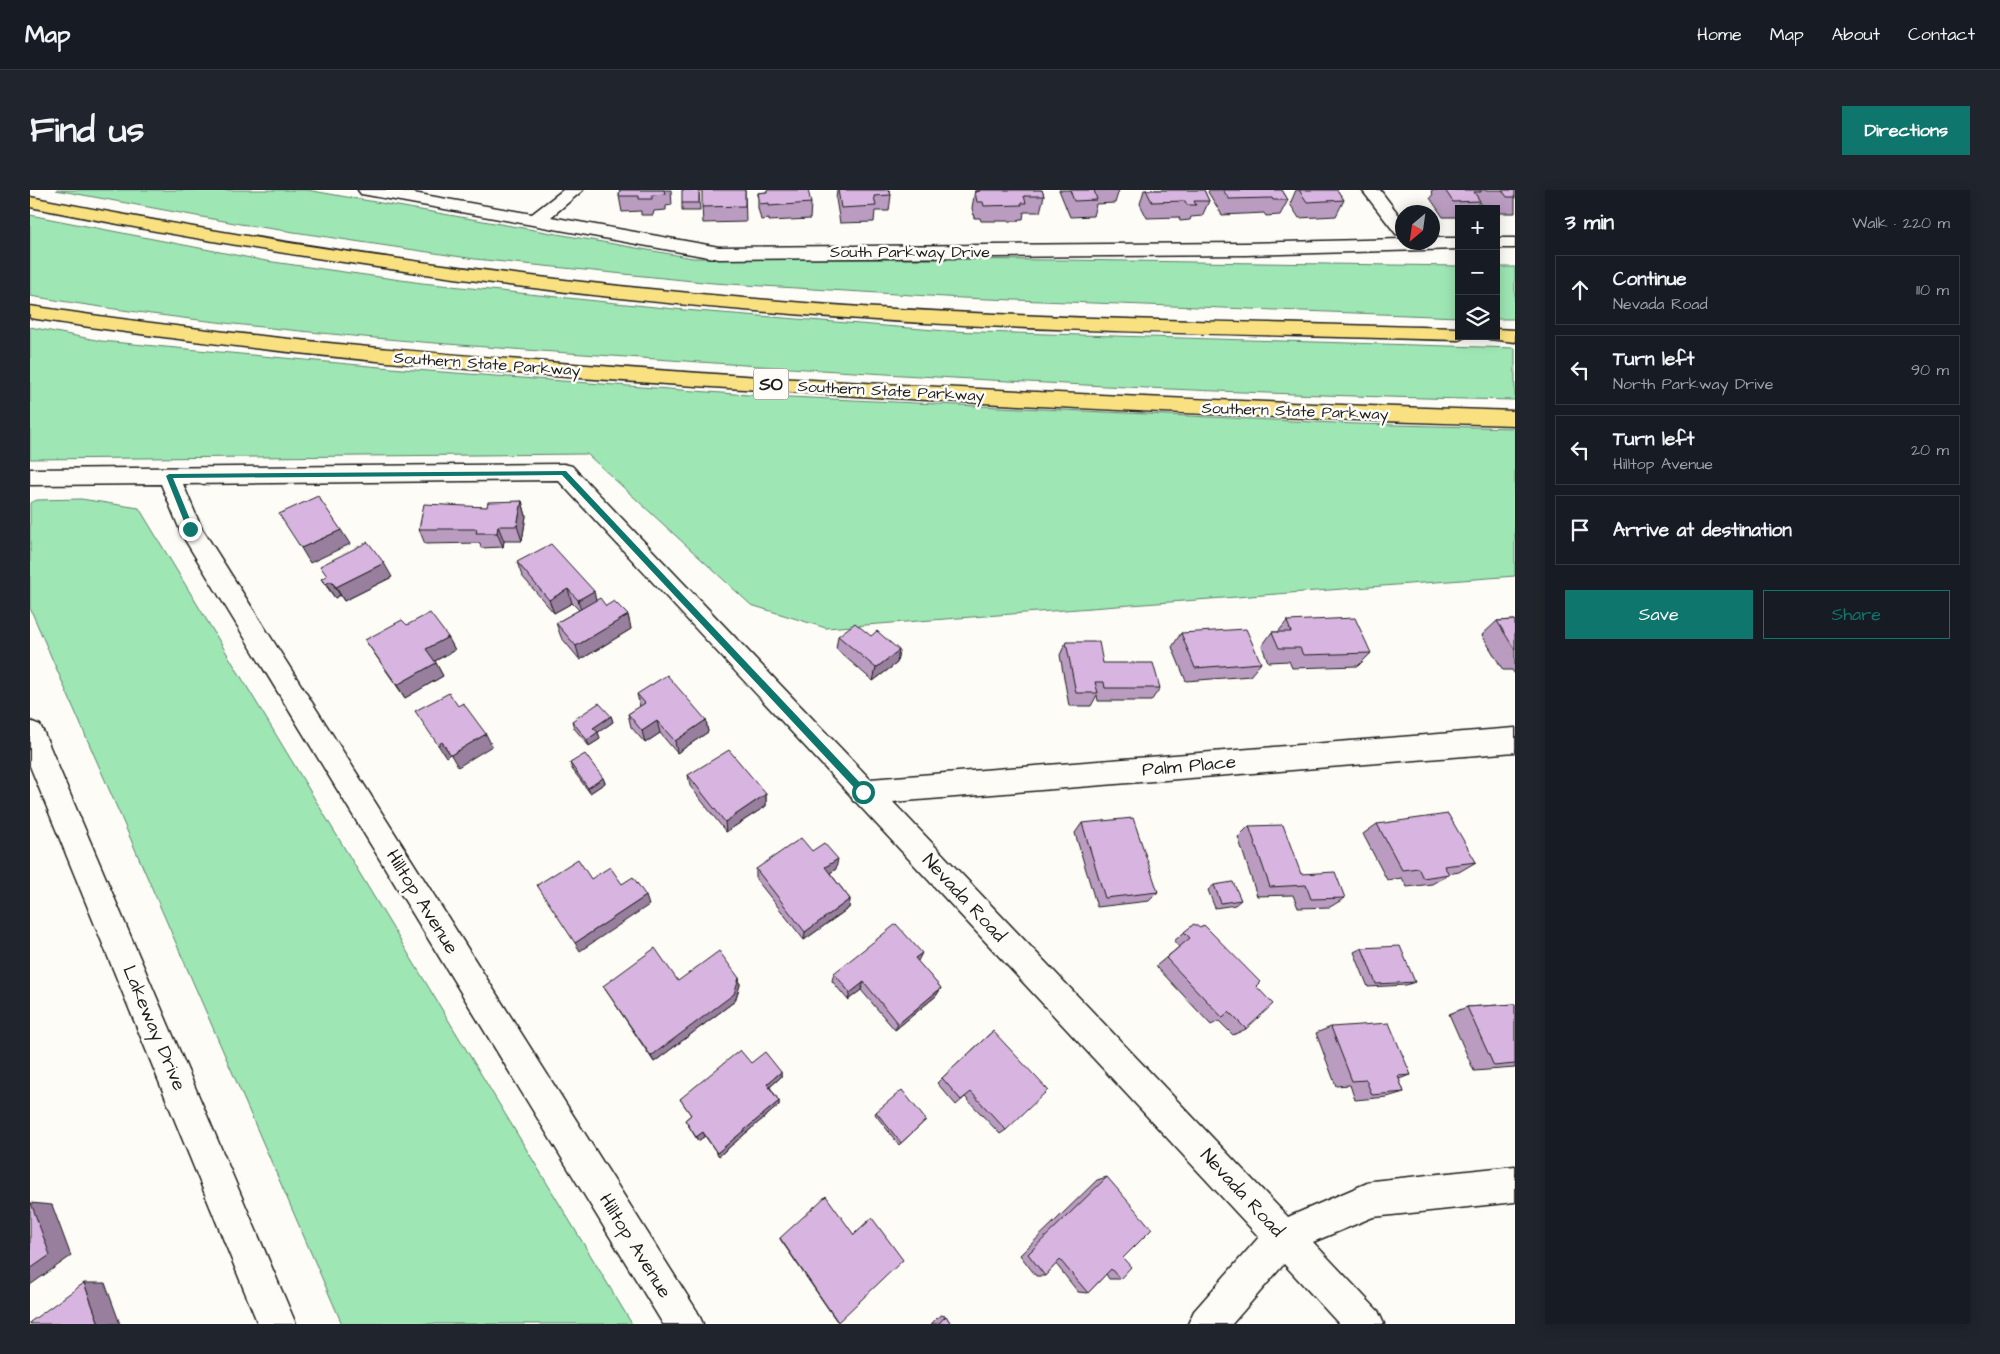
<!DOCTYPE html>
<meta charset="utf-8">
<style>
body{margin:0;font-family:"Architects Daughter",sans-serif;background:#20242c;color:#f1f3f6}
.controls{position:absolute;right:15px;top:15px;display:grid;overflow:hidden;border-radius:0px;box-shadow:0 2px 12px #0003}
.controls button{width:45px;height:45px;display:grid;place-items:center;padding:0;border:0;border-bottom:1px solid #363941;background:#171b24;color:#f1f3f6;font:25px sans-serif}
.compass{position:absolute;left:1365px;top:15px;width:45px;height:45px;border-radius:50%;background:#171b24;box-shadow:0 2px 12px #0003;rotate:209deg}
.stop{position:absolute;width:15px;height:15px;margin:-11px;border:4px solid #0f766e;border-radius:50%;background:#fff}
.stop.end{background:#0f766e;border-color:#fff;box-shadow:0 1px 5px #0008}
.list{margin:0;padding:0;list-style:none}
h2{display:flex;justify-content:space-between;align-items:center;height:65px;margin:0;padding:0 20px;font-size:21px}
h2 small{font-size:16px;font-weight:400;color:#9ea1a6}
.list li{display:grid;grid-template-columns:32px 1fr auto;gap:15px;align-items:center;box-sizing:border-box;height:70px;margin:0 10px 10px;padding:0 10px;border:1px solid #363941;border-radius:0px}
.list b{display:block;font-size:19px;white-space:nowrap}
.list p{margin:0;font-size:16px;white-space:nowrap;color:#9ea1a6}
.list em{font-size:16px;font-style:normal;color:#9ea1a6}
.actions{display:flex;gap:10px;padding:15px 20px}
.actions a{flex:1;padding:11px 0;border:1px solid #0f766e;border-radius:0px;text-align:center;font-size:18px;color:#0f766e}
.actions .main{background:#0f766e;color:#fff}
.icon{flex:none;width:28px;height:28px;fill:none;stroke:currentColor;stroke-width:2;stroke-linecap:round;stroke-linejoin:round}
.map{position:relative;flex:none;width:1485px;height:1134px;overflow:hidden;border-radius:0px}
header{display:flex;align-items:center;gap:30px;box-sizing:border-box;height:70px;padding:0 25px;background:#171b24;border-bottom:1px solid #363941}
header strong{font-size:24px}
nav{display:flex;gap:28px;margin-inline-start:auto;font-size:18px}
.intro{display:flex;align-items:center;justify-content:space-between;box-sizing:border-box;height:120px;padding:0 30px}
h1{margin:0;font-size:35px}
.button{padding:12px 22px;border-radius:0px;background:#0f766e;color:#fff;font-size:18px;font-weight:700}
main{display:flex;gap:30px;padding:0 30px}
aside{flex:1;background:#171b24;border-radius:0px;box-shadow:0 2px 12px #0003}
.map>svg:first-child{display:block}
.green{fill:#9ee6b4;stroke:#5d8168}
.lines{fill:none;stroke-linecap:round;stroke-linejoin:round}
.street-casing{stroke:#1c1c1c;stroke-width:3}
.highway-casing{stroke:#1c1c1c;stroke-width:3}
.street{fill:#fdfcf7;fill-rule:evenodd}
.highway{fill:#f9e181;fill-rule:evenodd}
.wall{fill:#ba9cc1;stroke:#1c1c1c}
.shaded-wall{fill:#977f9d;stroke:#1c1c1c}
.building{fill:#d8b5e0;stroke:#1c1c1c}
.route{fill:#0f766e}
.labels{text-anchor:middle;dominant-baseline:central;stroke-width:5;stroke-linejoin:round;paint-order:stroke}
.far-street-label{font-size:16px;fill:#1c1c1c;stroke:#fdfcf7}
.shield{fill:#fdfcf7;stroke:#605f5e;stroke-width:1}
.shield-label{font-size:18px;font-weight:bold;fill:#1c1c1c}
.street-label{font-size:19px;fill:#1c1c1c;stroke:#fdfcf7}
</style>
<header>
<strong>Map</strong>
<nav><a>Home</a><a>Map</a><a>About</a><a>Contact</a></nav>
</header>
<div class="intro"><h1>Find us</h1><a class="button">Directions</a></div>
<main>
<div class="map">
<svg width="1485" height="1134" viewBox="0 0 1485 1134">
<rect width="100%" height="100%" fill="#fdfcf7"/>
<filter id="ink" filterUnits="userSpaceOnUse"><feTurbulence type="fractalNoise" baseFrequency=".02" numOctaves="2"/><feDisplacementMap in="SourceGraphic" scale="10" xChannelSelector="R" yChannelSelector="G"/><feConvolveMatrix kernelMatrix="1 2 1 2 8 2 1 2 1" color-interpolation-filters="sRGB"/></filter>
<g filter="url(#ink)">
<g class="green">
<path d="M26 0H277L663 68 1033 70 1429 76V127L932 108 683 93 445 69 210 34Z"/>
<path d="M0 25 236 71 392 93 654 120 917 141 1485 158V210C1208 205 932 190 655 171 436 156 217 142 0 106Z"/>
<rect x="1466" y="77" width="19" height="52"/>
<path d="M0 137 71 151 372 179 718 205 1326 234 1485 238V386L796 438 721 415 557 264 0 269Z"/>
<path d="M51 309 109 318 602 1134H312L0 418V313L7 310Z"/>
</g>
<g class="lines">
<g class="street-casing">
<g id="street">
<path d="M328 0H366L502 24 533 0H553L521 27 689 57 1216 53 1372 49V52H1402V48H1429V59L1216 65 689 69 337 5 331 4Z"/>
<path d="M1332 0H1350L1372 29V45L1366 44Z"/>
<rect x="1466" y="48" width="19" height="10"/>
<path d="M534 274 542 276 840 589 1485 538V562L863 612 1258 1027 1342 991 1485 976V1012L1343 1027 1283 1052 1348 1121 1354 1134H1309L1254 1074 1202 1134H1158L1164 1121 1229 1047 826 612 823 611 821 606 528 290 153 294 171 337 667 1121 673 1134H633L152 345 131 294 0 295V279Z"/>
<path d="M0 531 10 535 14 543 266 1134H228L0 576Z"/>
</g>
</g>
<g class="highway-casing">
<g id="highway">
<path d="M0 7C260 58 522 94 787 114 1000 129 1215 132 1429 138V146H1437L1429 150C1215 144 1000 142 787 126 522 106 260 69 0 17Z"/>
<path d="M0 116C242 153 486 171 730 187 981 202 1233 213 1485 221V235C1233 228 981 216 730 200 485 185 242 166 0 128Z"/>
<path d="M1466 139 1485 140V152L1459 149 1457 146H1466Z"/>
</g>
</g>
<use href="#street" class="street"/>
<use href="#highway" class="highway"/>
</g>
<g class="wall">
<path d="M590 0H641L642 15 636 16V20L624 21 623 25H611V21L592 22 589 6Z"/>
<path d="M669 0 670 21H652V13Z"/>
<path d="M715 0 716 32 673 33 672 17Z"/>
<path d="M737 0 781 13 780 29 739 31V29L731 30 728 18V3L737 2Z"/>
<path d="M807 0H859L861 5 859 21H845L844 32 810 33 806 9Z"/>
<path d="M945 0H1012L1014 6 1010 22H994L993 29H989L988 31H951L950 28H944L942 18Z"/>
<path d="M1029 0H1089L1085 13 1066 14 1063 26 1040 27Z"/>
<path d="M1114 0H1174L1179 11 1172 26 1161 27 1160 30 1150 31 1149 27 1117 28 1110 14Z"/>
<path d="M1179 0H1252L1258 10 1250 25 1236 26 1234 23 1192 25 1178 2Z"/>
<path d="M1266 0H1307L1314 10 1306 26 1269 28 1260 14Z"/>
<path d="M1402 0H1485V23H1467L1466 19H1464L1462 16H1452L1449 12 1445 19H1429V27H1413L1400 8 1403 4 1401 2Z"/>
<path d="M492 311 496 326 492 351H474L473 357 451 358 450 353 395 354 389 339 457 317Z"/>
<path d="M487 372 576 416 598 425 601 439 550 470 531 447 526 433 549 420 542 413 524 423 492 386Z"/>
<path d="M362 387 314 411 310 405 305 408 291 389Z"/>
<path d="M1485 430V484L1482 480H1473L1452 445 1467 431Z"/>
<path d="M1257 431 1341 463 1328 476 1262 478 1259 471 1238 472 1232 456 1242 442H1248Z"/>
<path d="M377 435 418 447 425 460 405 471 413 486 375 508 335 450Z"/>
<path d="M1151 443 1231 473 1220 486 1156 491 1142 457Z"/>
<path d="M808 446H841L869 460 867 473 843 491 806 459Z"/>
<path d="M1036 452 1073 473 1130 498 1121 511H1068L1067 505 1061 516H1039L1030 465Z"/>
<path d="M607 504 676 530 678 542 647 563 630 543 615 553 601 537 598 524 610 517Z"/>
<path d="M581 526 583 532 568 542 570 549 559 556 544 538 542 531Z"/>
<path d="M540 573 573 588 575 593 560 603 542 579Z"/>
<path d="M658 585 736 604V616L696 642 660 596Z"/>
<path d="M1052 633 1128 702 1119 711 1067 717 1045 643Z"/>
<path d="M1347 634 1446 672 1429 682 1418 684H1419L1402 694 1377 697 1372 688 1357 690 1333 644Z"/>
<path d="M1219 636 1271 684 1315 708 1300 717 1268 718 1263 705 1227 706 1208 647Z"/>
<path d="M782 661 806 679 800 683 820 709 819 718 774 750 726 689V679Z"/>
<path d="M1184 695 1211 710 1205 715 1185 718 1178 700Z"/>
<path d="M1164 734 1226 796 1216 839 1203 845 1189 831 1181 835 1126 776 1149 757 1144 751Z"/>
<path d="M1332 758 1385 792 1376 795 1338 797 1324 762Z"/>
<path d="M887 771 911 798 906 806 865 840 831 800 818 810 802 791 804 783Z"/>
<path d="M709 788 710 795 705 811 624 872 573 796Z"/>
<path d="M1485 814V878L1444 881 1419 824 1437 817Z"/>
<path d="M1301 837 1381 885 1369 889 1374 902 1357 907 1325 910 1320 895 1306 896 1286 843Z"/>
<path d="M963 841 976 940 970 944 935 907 926 915 907 893 912 888Z"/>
<path d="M721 873 751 882V887L740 897 749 911V915L689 966 675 946 668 951 655 930 661 925 650 909Z"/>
<path d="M846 922 896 930 869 955 845 924Z"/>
<path d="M1077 987 1093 1068 1090 1089H1079L1076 1084 1058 1103 1048 1102 1026 1074 1015 1086H1006L990 1065 1067 990Z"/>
<path d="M842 1028 808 1132 806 1130 750 1049V1048L824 1044 839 1030Z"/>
<path d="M910 1125 916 1126 921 1134H901Z"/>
</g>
<g class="shaded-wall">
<path d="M492 311 496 326 492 351 487 336Z"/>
<path d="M468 336 474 351 473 357 467 343Z"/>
<path d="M311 340 320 354 280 373 271 358Z"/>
<path d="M354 373 362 387 314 411 306 397Z"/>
<path d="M301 391 310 405 305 408 296 394Z"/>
<path d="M538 399 542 413 524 423 519 410Z"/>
<path d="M564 401 567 415 552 424 548 410Z"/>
<path d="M598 425 601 439 550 470 546 456Z"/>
<path d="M418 447 425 460 403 472 396 459Z"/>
<path d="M869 460 867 473 843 491 846 478Z"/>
<path d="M406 473 413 486 375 508 367 495Z"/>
<path d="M581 526 583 532 566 544 563 538Z"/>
<path d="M676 530 678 542 647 563 645 551Z"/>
<path d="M627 531 630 543 615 553 612 541Z"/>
<path d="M568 542 570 549 559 556 557 550Z"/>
<path d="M456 544 462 556 428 577 421 565Z"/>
<path d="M412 552 420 564 416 567 408 555Z"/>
<path d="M573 588 575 593 560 603 558 598Z"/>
<path d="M736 604V616L696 642 695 632Z"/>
<path d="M808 669 806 679 794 687 795 677Z"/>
<path d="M616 706 619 715 550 761 545 753Z"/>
<path d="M820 709 819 718 774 750 775 742Z"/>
<path d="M892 763 888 771 881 776 885 768Z"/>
<path d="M709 788 710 795 705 811 624 872 621 866Z"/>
<path d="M834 792 831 800 818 810 820 803Z"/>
<path d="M911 798 906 806 865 840 868 834Z"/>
<path d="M751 882V887L737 899V894Z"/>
<path d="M749 911V915L689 966 687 963Z"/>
<path d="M673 942 675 946 668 951 666 947Z"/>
<path d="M1 1013 22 1015 41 1066 0 1095Z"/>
<path d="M54 1093H75L90 1134H69Z"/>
</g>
<g class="building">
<path d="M590 0H634L635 4 622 5V9H609V6H589Z"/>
<rect x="652" y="0" width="17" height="13"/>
<path d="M672 0H715V16L672 17Z"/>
<path d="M737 0H778L781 13 739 16V13L730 14 728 3 737 2Z"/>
<path d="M808 0H859L861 5 844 6 846 16 811 18Z"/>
<path d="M949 0H1012L1014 6H994L996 13H991L992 15 954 16 953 12H947L945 2 950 1Z"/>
<path d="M1040 0H1064L1067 10 1044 11Z"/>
<path d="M1116 0H1174L1179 11H1164L1166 15H1157L1155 11 1122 12Z"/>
<path d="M1193 0H1252L1258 10H1243L1242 8 1199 9Z"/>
<path d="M1269 0H1307L1314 10 1277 12Z"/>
<path d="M1415 0H1450L1451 2H1444L1450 11 1423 12Z"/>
<path d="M1472 0H1485V7H1477Z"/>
<path d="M288 306 311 340 271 358 249 324Z"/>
<path d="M492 311 487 336H468L467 343H446L447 339H389L394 314 457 317 458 312Z"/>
<path d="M338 352 354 373 306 397 301 391 296 394 291 389 297 386 290 376Z"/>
<path d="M521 354 564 401 548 410 538 399 519 410 487 372Z"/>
<path d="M570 408 576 416 584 411 598 425 546 456 526 433Z"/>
<path d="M400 423 418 447 396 459 406 473 367 495 335 450 372 430 377 435Z"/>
<path d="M1325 428 1341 463 1273 465 1270 458H1249L1242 442H1261L1257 431Z"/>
<path d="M1485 430V460L1467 431Z"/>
<path d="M825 433 841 446 847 441 869 460 846 478 808 446Z"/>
<path d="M1216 439 1231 473 1165 478 1151 443Z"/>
<path d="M1036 452H1069L1073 473H1123L1130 498H1075L1074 492H1065L1068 503H1046Z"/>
<path d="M637 485 676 530 645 551 627 531 612 541 598 524 615 513 607 504Z"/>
<path d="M419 503 428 516 433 513 456 544 421 565 412 552 408 555 385 521Z"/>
<path d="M569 513 581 526 563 538 568 542 557 550 542 531Z"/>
<path d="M699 560 736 604 695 632 658 585Z"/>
<path d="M555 564 573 588 558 598 540 573Z"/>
<path d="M1418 624 1446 672 1414 676 1419 684 1393 688 1388 678 1372 680 1347 634Z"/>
<path d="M1103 628 1128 702 1075 708 1052 633Z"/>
<path d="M1253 635 1271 684 1305 682 1315 708 1281 709 1276 695 1240 697 1219 636Z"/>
<path d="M771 648 782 661 794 653 808 669 795 677 820 709 775 742 726 679Z"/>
<path d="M548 669 561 689 580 677 592 694 603 687 616 706 545 753 507 695Z"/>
<path d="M1203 692 1211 710 1191 713 1184 695Z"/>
<path d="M866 734 892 763 885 768 911 798 868 834 834 792 820 803 804 783Z"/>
<path d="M1164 734 1170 738 1174 735 1230 792 1226 796 1243 814 1216 839 1199 822 1193 828 1136 768 1160 748 1154 742Z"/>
<path d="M1370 756 1385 792 1346 794 1332 758Z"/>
<path d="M625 758 648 791 689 761 709 788 704 804 621 866 573 796Z"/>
<path d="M1485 814V874L1464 876 1437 817Z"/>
<path d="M1359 833 1381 885 1368 886 1374 902 1342 905 1336 890 1322 891 1301 837Z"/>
<path d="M963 841 1018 900 976 940 941 902 931 910 912 888Z"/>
<path d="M710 860 721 873 735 862 751 882 737 894 749 911 687 963 673 942 666 947 655 930 661 925 650 909Z"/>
<path d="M872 900 896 930 871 953 846 922Z"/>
<path d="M1077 987 1122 1039 1093 1068 1101 1077 1090 1089 1081 1079 1058 1103 1030 1070 1015 1086 998 1064Z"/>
<path d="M796 1006 824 1045 842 1028 873 1070 808 1132 750 1048Z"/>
<path d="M0 1013H1L20 1065 0 1079Z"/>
<path d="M54 1093 69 1134H0V1132Z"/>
<path d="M916 1126 921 1134H908Z"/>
</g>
</g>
<path class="route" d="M536 281 836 599V604H830L532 285 143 288 164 339 160 342 157 339 136 286 139 284Z"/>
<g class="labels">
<g class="far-street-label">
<text x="880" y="62">South Parkway Drive</text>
<text transform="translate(457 174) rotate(4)">Southern State Parkway</text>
<text transform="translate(861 201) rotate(3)">Southern State Parkway</text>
<text transform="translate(1265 221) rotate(2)">Southern State Parkway</text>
</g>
<rect class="shield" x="723.5" y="178.5" width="35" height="31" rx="4"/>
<g class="shield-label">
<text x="741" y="194">SO</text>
</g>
<g class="street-label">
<text transform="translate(1159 576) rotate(-5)">Palm Place</text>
<text transform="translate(934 708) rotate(47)">Nevada Road</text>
<text transform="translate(392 712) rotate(58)">Hilltop Avenue</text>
<text transform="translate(124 838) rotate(67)">Lakeway Drive</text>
<text transform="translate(1212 1003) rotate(47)">Nevada Road</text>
<text transform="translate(605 1056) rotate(58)">Hilltop Avenue</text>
</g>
</g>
</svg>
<div class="controls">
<button>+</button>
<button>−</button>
<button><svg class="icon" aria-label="layers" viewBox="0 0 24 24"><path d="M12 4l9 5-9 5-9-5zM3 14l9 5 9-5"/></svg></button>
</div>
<svg class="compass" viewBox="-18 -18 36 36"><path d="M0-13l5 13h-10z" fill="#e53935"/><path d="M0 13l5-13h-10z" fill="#9ea1a6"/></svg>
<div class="stop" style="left:833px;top:602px"></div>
<div class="stop end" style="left:160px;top:339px"></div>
</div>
<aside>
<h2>3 min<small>Walk · 220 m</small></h2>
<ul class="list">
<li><svg class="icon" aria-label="ahead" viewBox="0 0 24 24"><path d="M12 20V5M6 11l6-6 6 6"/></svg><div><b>Continue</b><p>Nevada Road</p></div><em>110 m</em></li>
<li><svg class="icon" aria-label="left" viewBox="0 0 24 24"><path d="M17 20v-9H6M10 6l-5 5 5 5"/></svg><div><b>Turn left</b><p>North Parkway Drive</p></div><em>90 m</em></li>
<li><svg class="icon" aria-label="left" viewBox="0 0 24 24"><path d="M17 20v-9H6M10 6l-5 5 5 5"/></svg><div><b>Turn left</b><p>Hilltop Avenue</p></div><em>20 m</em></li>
<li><svg class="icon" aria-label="arrive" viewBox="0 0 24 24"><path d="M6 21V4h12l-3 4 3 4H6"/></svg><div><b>Arrive at destination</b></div></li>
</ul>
<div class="actions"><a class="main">Save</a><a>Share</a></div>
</aside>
</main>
